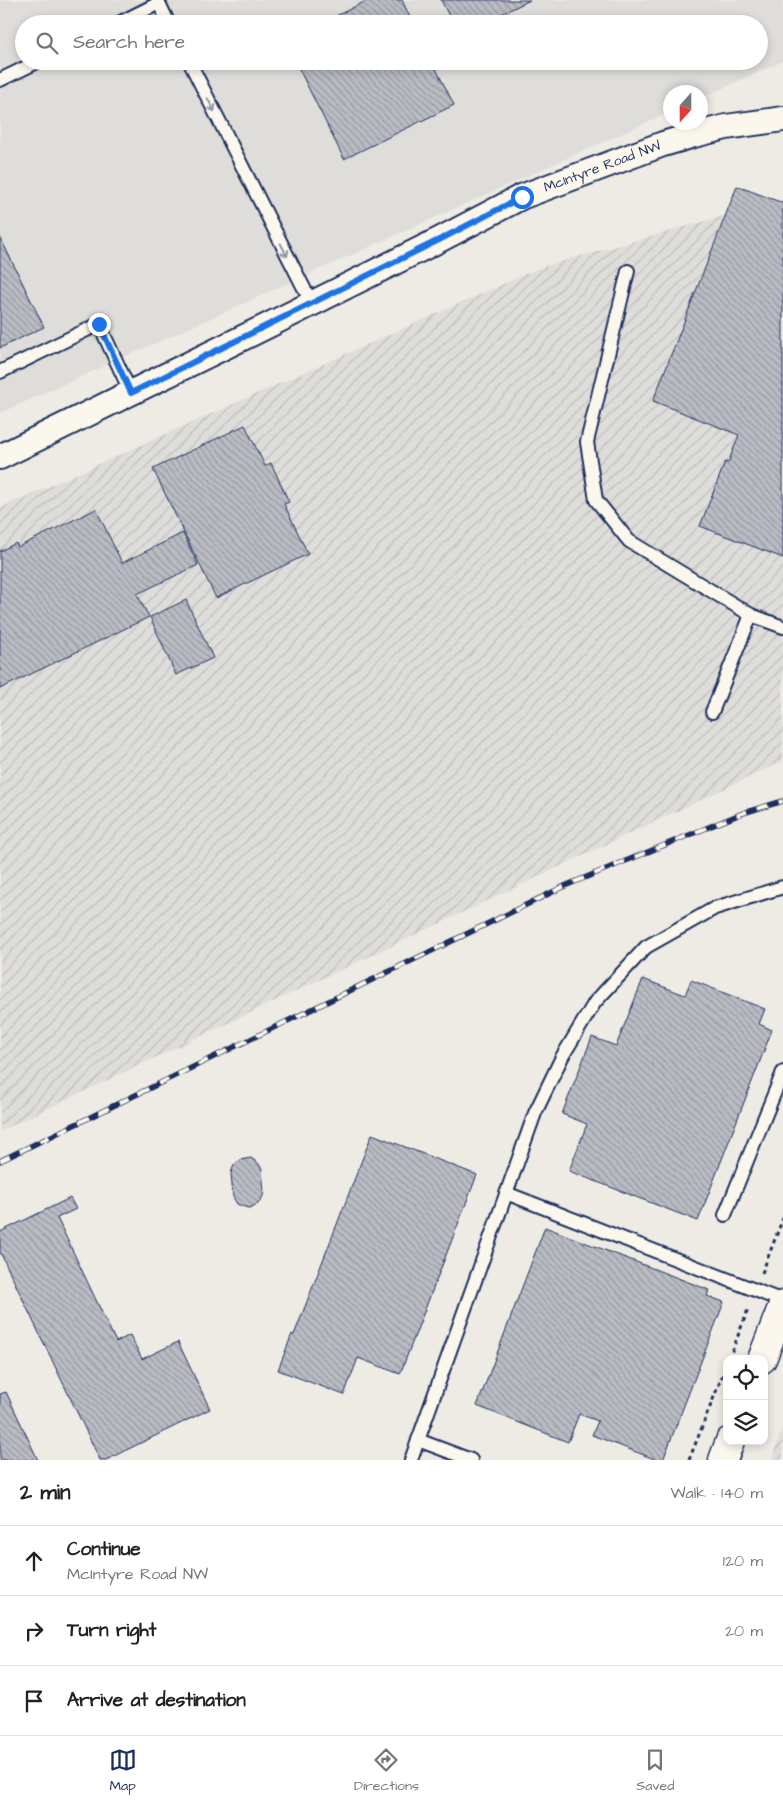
<!DOCTYPE html>
<meta charset="utf-8">
<style>
body{margin:0;font-family:"Architects Daughter",sans-serif;background:#f6f6f6;color:#222}
.controls{position:absolute;right:15px;bottom:15px;display:grid;overflow:hidden;border-radius:10px;box-shadow:0 2px 8px #0003}
.controls button{width:45px;height:45px;display:grid;place-items:center;padding:0;border:0;border-bottom:1px solid #e0e0e0;background:#fff;color:#222;font:25px sans-serif}
.compass{position:absolute;left:663px;top:85px;width:45px;height:45px;border-radius:50%;background:#fff;box-shadow:0 2px 8px #0003;rotate:201deg}
.stop{position:absolute;width:15px;height:15px;margin:-11px;border:4px solid #1a73e8;border-radius:50%;background:#fff}
.stop.end{background:#1a73e8;border-color:#fff;box-shadow:0 1px 5px #0008}
.list{margin:0;padding:0;list-style:none}
h2{display:flex;justify-content:space-between;align-items:center;height:65px;margin:0;padding:0 20px;font-size:21px}
h2 small{font-size:16px;font-weight:400;color:#767676}
.list li{display:grid;grid-template-columns:32px 1fr auto;gap:15px;align-items:center;box-sizing:border-box;height:70px;padding:0 20px;border-top:1px solid #e0e0e0}
.list b{display:block;font-size:19px;white-space:nowrap}
.list p{margin:0;font-size:16px;white-space:nowrap;color:#767676}
.list em{font-size:16px;font-style:normal;color:#767676}
.icon{flex:none;width:28px;height:28px;fill:none;stroke:currentColor;stroke-width:2;stroke-linecap:round;stroke-linejoin:round}
.map{position:relative;flex:none;width:783px;height:1460px;overflow:hidden}
.search{position:absolute;background:#fff;box-shadow:0 2px 8px #0003;left:15px;right:15px;top:15px;height:55px;display:flex;align-items:center;gap:12px;box-sizing:border-box;padding:0 18px;border-radius:28px;color:#767676;font-size:19px}
.sheet{height:275px;background:#fff}
nav{display:flex;justify-content:space-around;align-items:center;box-sizing:border-box;height:70px;border-top:1px solid #e0e0e0;background:#fff;font-size:14px;color:#767676}
nav a{display:grid;justify-items:center;gap:2px}
nav .on{color:#1b2f5e}
.map>svg:first-child{display:block}
.built{fill:#deddda;fill-rule:evenodd}
.industrial{fill:url(#industrial-furrows)}
.building{fill:url(#building-back-hatch);stroke:#1b2f5e}
.lines{fill:none;stroke-linecap:round;stroke-linejoin:round}
.service-casing{stroke:#1b2f5e;stroke-width:16}
.minor-casing{stroke:#1b2f5e;stroke-width:28}
.tertiary-casing{stroke:#1b2f5e;stroke-width:31}
.path{stroke:#1b2f5e;stroke-width:3;stroke-dasharray:4 4;stroke-linecap:butt}
.service{stroke:#fbf7ec;stroke-width:12}
.minor{stroke:#fbf7ec;stroke-width:24}
.tertiary{stroke:#fbf7ec;stroke-width:28}
.rail-casing{stroke:#1b2f5e;stroke-width:5.5}
.rail{stroke:#fbf7ec;stroke-width:4;stroke-dasharray:11;stroke-linecap:butt}
.oneway{stroke:#8b93a5}
.route{stroke:#1a73e8;stroke-width:6}
.labels{text-anchor:middle;dominant-baseline:central;stroke-width:5;stroke-linejoin:round;paint-order:stroke}
.street-label{font-size:14px;fill:#1b2f5e;stroke:#fbf7ec}
</style>
<div class="map">
<svg width="783" height="1460" viewBox="0 0 783 1460">
<defs>
<pattern id="industrial-furrows" width="10" height="10" patternUnits="userSpaceOnUse" patternTransform="scale(1.25)"><rect width="10" height="10" fill="#deddda"/><path d="M-1 1l2-2M0 10L10 0M9 11l2-2" fill="none" stroke="#bebebe"/></pattern>
<pattern id="building-back-hatch" width="6" height="6" patternUnits="userSpaceOnUse" patternTransform="scale(1.25)"><rect width="6" height="6" fill="#b9bcc3"/><path d="M-1 5l2 2M0 0l6 6M5-1l2 2" fill="none" stroke="#9699a2"/></pattern>
</defs>
<rect width="100%" height="100%" fill="#eeebe4"/>
<filter id="ink" filterUnits="userSpaceOnUse"><feTurbulence type="fractalNoise" baseFrequency=".02" numOctaves="2"/><feDisplacementMap in="SourceGraphic" scale="10" xChannelSelector="R" yChannelSelector="G"/><feConvolveMatrix kernelMatrix="1 2 1 2 8 2 1 2 1" color-interpolation-filters="sRGB"/></filter>
<g filter="url(#ink)">
<path class="built" d="M0 0H783V61L701 98 700 92H670V112L0 413ZM24 24H759V61H24Z"/>
<g class="industrial">
<path d="M783 199V761L0 1131V508L539 268Z"/>
<path d="M783 1428V1460H771Z"/>
</g>
<g class="building">
<path d="M368 0H402L413 24H320Z"/>
<path d="M441 0H530L481 24H453Z"/>
<path d="M295 61H432L454 105 344 159Z"/>
<path d="M737 186 783 203V558L700 526 725 462 728 463 739 435 653 401Z"/>
<path d="M0 237 44 327 0 348Z"/>
<path d="M245 425 265 466 271 463 289 502 284 504 308 554 216 598 153 469Z"/>
<path d="M96 509 122 563 183 533 198 565 137 594 149 617 0 689V551L16 543 18 547Z"/>
<path d="M186 600 213 658 176 675 150 617Z"/>
<path d="M643 979 685 995 691 980 765 1009 759 1024 772 1030 698 1221 569 1171 587 1124 562 1114 592 1037 616 1046Z"/>
<path d="M372 1134 477 1175 400 1374 358 1358 344 1395 278 1370 292 1334 294 1335Z"/>
<path d="M251 1158 258 1163 262 1169 264 1193 262 1198 257 1204 250 1208 245 1207 237 1204 233 1197 231 1173 234 1165 240 1160Z"/>
<path d="M70 1198 76 1209 57 1218 116 1342 130 1335 142 1359 178 1342 210 1409 106 1460H100L0 1252V1232Z"/>
<path d="M545 1227 709 1290 707 1296 724 1302 663 1460H657L592 1435 598 1421 579 1414 568 1442 477 1406Z"/>
<path d="M6 1392 38 1460H0V1394Z"/>
</g>
<g class="lines">
<g class="service-casing">
<g id="service">
<path d="M117 24 159 3 169 24"/>
<path d="M189 61 312 304"/>
<path d="M0 80 39 61"/>
<path d="M628 271 587 442 596 500 629 541 751 615 783 627"/>
<path d="M0 372 99 324 131 393"/>
<path d="M712 712 751 615"/>
<path d="M506 1193 783 1301"/>
<path d="M725 1215 783 1072"/>
<path d="M418 1440 471 1460"/>
<path d="M411 1460 535 1113 562 1057 595 1002 646 947 715 908 783 887"/>
</g>
</g>
<g class="minor-casing">
<g id="minor">
<path id="s1" d="M0 457 269 325 439 240 521 197 663 144 694 135 726 127 783 119"/>
</g>
</g>
<g class="tertiary-casing">
<g id="tertiary">
<path d="M762 1359 783 1305"/>
<path d="M723 1460 730 1441"/>
</g>
</g>
<g class="path">
<path d="M762 1273 783 1218"/>
<path d="M729 1359 749 1307"/>
<path d="M689 1460 727 1364"/>
</g>
<use href="#service" class="service"/>
<use href="#minor" class="minor"/>
<use href="#tertiary" class="tertiary"/>
<g class="rail-casing">
<path id="rail" d="M0 1161 567 885 743 813 783 801"/>
</g>
<use href="#rail" class="rail"/>
</g>
<defs><path id="oneway-shaft" d="M-6 0H5M1.5-3L5.5 0L1.5 3" fill="none" stroke-width="1.6" stroke-linecap="round" stroke-linejoin="round" transform="scale(1.25)"/></defs>
<g class="oneway">
<use href="#oneway-shaft" transform="translate(211 105) rotate(63)"/>
<use href="#oneway-shaft" transform="translate(284 250) rotate(63)"/>
</g>
</g>
<g class="lines" filter="url(#ink)">
<path class="route" d="M99 324 131 393 439 240 522 197"/>
</g>
<g class="labels">
<g class="street-label">
<text stroke="none"><textPath href="#s1" startOffset="669">McIntyre Road NW</textPath></text>
</g>
</g>
</svg>
<div class="controls">
<button><svg class="icon" aria-label="locate" viewBox="0 0 24 24"><circle cx="12" cy="12" r="6"/><path d="M12 2v4M12 18v4M2 12h4M18 12h4"/></svg></button>
<button><svg class="icon" aria-label="layers" viewBox="0 0 24 24"><path d="M12 4l9 5-9 5-9-5zM3 14l9 5 9-5"/></svg></button>
</div>
<svg class="compass" viewBox="-18 -18 36 36"><path d="M0-13l5 13h-10z" fill="#e53935"/><path d="M0 13l5-13h-10z" fill="#767676"/></svg>
<div class="stop" style="left:522px;top:197px"></div>
<div class="stop end" style="left:99px;top:324px"></div>
<div class="search"><svg class="icon" aria-label="search" viewBox="0 0 24 24"><circle cx="10" cy="10" r="6"/><path d="M15 15l6 6"/></svg>Search here</div>
</div>
<section class="sheet">
<h2>2 min<small>Walk · 140 m</small></h2>
<ul class="list">
<li><svg class="icon" aria-label="ahead" viewBox="0 0 24 24"><path d="M12 20V5M6 11l6-6 6 6"/></svg><div><b>Continue</b><p>McIntyre Road NW</p></div><em>120 m</em></li>
<li><svg class="icon" aria-label="right" viewBox="0 0 24 24"><path d="M7 20v-9h11M14 6l5 5-5 5"/></svg><div><b>Turn right</b></div><em>20 m</em></li>
<li><svg class="icon" aria-label="arrive" viewBox="0 0 24 24"><path d="M6 21V4h12l-3 4 3 4H6"/></svg><div><b>Arrive at destination</b></div></li>
</ul>
</section>
<nav>
<a class="on"><svg class="icon" aria-label="map" viewBox="0 0 24 24"><path d="M3 6l6-2 6 2 6-2v14l-6 2-6-2-6 2zM9 4v14M15 6v14"/></svg>Map</a>
<a><svg class="icon" aria-label="directions" viewBox="0 0 24 24"><path d="M12 3l9 9-9 9-9-9zM9 14v-3h6M13 9l2 2-2 2"/></svg>Directions</a>
<a><svg class="icon" aria-label="saved" viewBox="0 0 24 24"><path d="M7 4h10v16l-5-4-5 4z"/></svg>Saved</a>
</nav>
